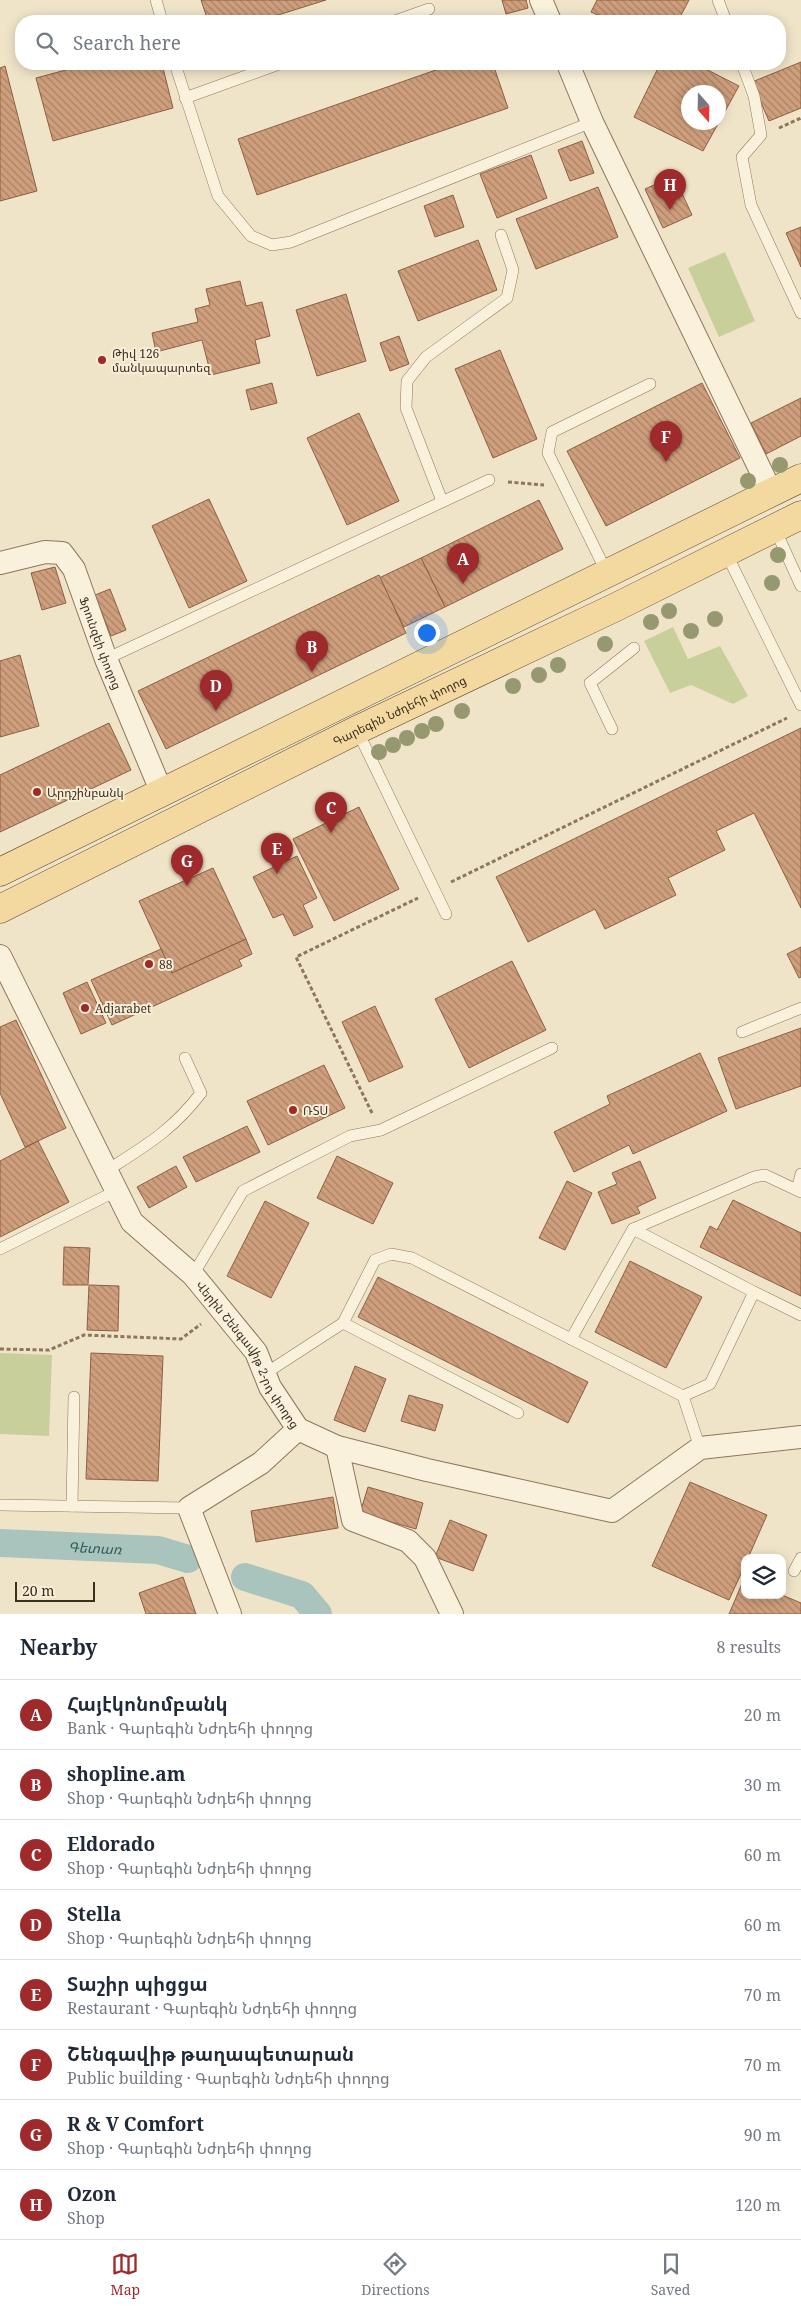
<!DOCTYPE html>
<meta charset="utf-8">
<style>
body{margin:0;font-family:"Noto Serif","Noto Sans Armenian",serif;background:#f6f6f7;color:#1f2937}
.controls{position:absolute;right:15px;bottom:15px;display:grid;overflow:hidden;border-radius:10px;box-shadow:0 2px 12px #0003}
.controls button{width:45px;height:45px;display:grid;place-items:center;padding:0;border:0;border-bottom:1px solid #e0e1e3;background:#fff;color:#1f2937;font:25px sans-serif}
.compass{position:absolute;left:681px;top:85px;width:45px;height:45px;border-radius:50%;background:#fff;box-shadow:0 2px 12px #0003;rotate:160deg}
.scale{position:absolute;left:15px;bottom:12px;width:80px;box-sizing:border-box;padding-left:5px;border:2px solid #3d2e20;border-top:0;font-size:14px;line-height:18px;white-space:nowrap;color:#3d2e20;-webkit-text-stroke:4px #f7eed8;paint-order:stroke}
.you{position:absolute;left:426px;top:632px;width:18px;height:18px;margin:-12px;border:4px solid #fff;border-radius:50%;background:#1a73e8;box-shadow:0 0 0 8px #1a73e833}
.badge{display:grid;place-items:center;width:32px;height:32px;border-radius:50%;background:#9e2a2b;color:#fff;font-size:16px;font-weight:700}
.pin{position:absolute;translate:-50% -41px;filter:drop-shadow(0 1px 2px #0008)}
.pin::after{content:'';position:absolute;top:26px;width:18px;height:15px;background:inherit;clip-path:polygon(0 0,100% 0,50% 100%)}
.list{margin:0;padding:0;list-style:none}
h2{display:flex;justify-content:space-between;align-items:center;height:65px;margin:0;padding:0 20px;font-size:21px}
h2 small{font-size:16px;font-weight:400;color:#747a83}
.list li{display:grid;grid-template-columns:32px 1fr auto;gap:15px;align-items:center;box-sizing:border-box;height:70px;padding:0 20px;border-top:1px solid #e0e1e3}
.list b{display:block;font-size:19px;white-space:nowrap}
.list p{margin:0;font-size:16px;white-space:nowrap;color:#747a83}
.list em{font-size:16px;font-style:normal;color:#747a83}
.icon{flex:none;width:28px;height:28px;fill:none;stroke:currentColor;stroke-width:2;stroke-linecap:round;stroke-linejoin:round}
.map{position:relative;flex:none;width:801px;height:1614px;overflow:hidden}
.search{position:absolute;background:#fff;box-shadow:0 2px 12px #0003;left:15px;right:15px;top:15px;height:55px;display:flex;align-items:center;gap:12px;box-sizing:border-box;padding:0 18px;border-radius:20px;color:#747a83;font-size:19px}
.sheet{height:625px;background:#fff}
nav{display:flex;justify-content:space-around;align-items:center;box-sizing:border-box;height:70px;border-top:1px solid #e0e1e3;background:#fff;font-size:14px;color:#747a83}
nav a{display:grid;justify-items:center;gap:2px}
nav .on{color:#9e2a2b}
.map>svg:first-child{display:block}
.green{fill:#c9cf9b}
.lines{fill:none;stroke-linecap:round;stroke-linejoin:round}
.canal{stroke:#a9c4bc;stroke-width:28}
.building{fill:url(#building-back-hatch);stroke:#8d5f41;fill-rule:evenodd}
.lane-casing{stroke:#8d765c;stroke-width:12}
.street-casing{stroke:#8d765c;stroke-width:24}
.primary-casing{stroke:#5b4430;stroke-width:29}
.path{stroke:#8d765c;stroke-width:3;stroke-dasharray:4 2.5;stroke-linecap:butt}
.lane{stroke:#faf1dc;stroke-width:11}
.street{stroke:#faf1dc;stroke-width:22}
.primary{stroke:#f3d9a0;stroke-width:28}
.tree{fill:#96986f}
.poi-dot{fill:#9e2a2b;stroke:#f7eed8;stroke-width:2}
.labels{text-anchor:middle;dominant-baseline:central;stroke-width:4;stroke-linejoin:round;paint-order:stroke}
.poi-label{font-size:12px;fill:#3d2e20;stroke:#f7eed8;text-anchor:start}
.street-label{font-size:12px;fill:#3d2e20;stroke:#f7eed8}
.water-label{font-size:14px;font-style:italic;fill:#2f5d5a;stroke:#f7eed8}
</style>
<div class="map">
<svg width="801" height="1614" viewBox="0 0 801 1614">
<defs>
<pattern id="building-back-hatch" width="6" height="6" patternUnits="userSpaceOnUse" patternTransform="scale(1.25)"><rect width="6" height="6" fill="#cf9f7d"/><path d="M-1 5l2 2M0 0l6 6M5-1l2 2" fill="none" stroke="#a98266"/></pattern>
</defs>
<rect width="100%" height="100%" fill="#f0e4c8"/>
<g class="green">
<path d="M725 252 755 321 719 337 688 268Z"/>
<path d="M673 627 688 659 720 646 748 696 733 704 691 685 670 693 644 641Z"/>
<path d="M0 1353 52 1355 49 1436 0 1434Z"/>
</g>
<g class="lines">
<g class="canal">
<path id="s1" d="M0 1543 158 1550 188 1559"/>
<path d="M245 1577 302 1595 318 1614"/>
</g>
</g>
<g class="building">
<path d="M201 0H326L259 21H208Z"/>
<path d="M502 0H526L528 8 506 14Z"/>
<path d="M597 0H689L678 21H611L591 12Z"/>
<path d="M801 62V108L769 121 752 82Z"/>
<path d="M88 64H162L173 108 53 141 36 78Z"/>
<path d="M453 64H493L508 108 257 195 238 139Z"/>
<path d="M660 64H696L739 86 703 151 634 117ZM688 92H718V122H688Z"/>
<path d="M5 66 37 191 0 201V68Z"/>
<path d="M582 141 594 173 570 181 558 150Z"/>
<path d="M531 155 547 198 497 218 480 174Z"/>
<path d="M674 176 692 215 663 228 645 189Z"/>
<path d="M598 187 618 237 536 269 516 219Z"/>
<path d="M453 195 464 227 435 237 424 206Z"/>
<path d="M801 227V267L786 233Z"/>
<path d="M478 240 497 290 418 321 398 271Z"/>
<path d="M240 281 246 306 262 302 270 336 255 340 260 363 211 375 202 340 156 352 152 333 198 322 195 309 210 305 206 289Z"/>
<path d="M346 294 366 361 317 376 296 310Z"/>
<path d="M399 336 409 364 390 371 380 343Z"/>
<path d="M500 350 537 439 493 458 455 369Z"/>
<path d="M272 383 277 403 251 410 246 390Z"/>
<path d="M702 383 740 458 606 526 567 451Z"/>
<path d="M801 398V436L766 454 751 423Z"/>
<path d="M359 413 399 501 347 525 307 438Z"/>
<path d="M209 499 247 581 189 608 152 526Z"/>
<path d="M539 500 563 549 445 607 421 558Z"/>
<path d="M421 558 445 607 404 627 379 578Z"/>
<path d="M55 567 66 603 42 610 31 573Z"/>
<path d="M379 575 406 633 166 749 138 691Z"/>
<path d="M110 589 126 630 111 636 95 595Z"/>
<path d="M20 655 39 726 0 737V661Z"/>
<path d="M109 723 131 770 0 832V775Z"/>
<path d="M801 728V908L754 813 716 831 725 850 668 878 676 895 605 929 595 909 528 942 496 877Z"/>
<path d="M359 807 399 889 334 921 293 839Z"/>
<path d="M297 856 317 898 303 905 313 927 294 936 283 914 273 918 253 877Z"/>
<path d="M213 868 246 939 172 973 139 901Z"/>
<path d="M246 939 252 954 239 960 242 966 112 1025 91 980 161 949 172 973Z"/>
<path d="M801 947V977L799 978 787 954Z"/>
<path d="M512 961 546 1030 469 1068 435 999Z"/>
<path d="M87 982 106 1023 81 1034 63 993Z"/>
<path d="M375 1006 403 1067 369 1082 342 1022Z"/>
<path d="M16 1020 66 1128 25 1147 0 1093V1027Z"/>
<path d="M801 1028V1086L736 1109 718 1058Z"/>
<path d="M700 1053 727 1111 633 1154 629 1145 574 1172 554 1132 610 1104 607 1096Z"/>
<path d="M324 1065 345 1108 268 1145 247 1101Z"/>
<path d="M247 1126 260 1152 196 1182 183 1157Z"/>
<path d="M38 1141 69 1202 0 1237V1161Z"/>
<path d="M337 1156 393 1183 373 1224 317 1198Z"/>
<path d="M640 1161 656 1198 637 1207 640 1213 612 1224 598 1192 617 1184 612 1173Z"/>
<path d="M176 1166 187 1187 149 1208 137 1187Z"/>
<path d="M567 1181 592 1193 565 1250 539 1238Z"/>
<path d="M733 1200 801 1233V1296L700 1247 710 1226 717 1230Z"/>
<path d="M265 1201 309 1223 271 1298 227 1276Z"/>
<path d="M64 1247 90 1248 88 1285H63Z"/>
<path d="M630 1261 702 1297 666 1368 595 1332Z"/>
<path d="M378 1277 588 1382 568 1423 358 1317Z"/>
<path d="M89 1285 119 1286 118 1331 87 1330Z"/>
<path d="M91 1353 163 1356 158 1481 86 1479Z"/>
<path d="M355 1366 386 1379 365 1432 334 1420Z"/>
<path d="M409 1395 443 1405 435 1431 401 1421Z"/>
<path d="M690 1482 767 1515 748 1558H745V1565L729 1600 652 1566Z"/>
<path d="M368 1487 423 1503 416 1529 360 1513Z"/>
<path d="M333 1497 338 1528 256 1542 251 1511Z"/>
<path d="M450 1520 487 1535 473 1571 435 1557Z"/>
<path d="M183 1577 196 1614H146L139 1593Z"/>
<path d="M744 1579 745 1595H782L801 1603V1614H729Z"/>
</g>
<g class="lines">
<g class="lane-casing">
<g id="lane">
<path d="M156 0 162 21"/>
<path d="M718 0 726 21"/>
<path d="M395 21 429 9"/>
<path d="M175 64 218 196 251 236 272 245 291 242 592 122"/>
<path d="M742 64 754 96 761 135 742 157 751 205 801 313"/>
<path d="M185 98 279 64"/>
<path d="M442 501 406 408 407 381 426 357 507 298 513 270 501 235"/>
<path d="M775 529 801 586"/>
<path d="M726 553 801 705"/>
<path d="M607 573 548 453 552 432 650 384"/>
<path d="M106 659 489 480"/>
<path d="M612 729 590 683 634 648"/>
<path d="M357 730 446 914"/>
<path d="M742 1032 801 1008"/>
<path d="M106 1171C145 1146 172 1131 201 1093L185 1058"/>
<path d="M797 1190 801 1174"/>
<path d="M633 1229 754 1292 710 1384 683 1396"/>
<path d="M0 1249 116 1191"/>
<path d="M193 1275 243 1191 350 1136 381 1130 552 1048"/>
<path d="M754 1292 801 1315"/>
<path d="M343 1323 518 1413"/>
<path d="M571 1339 633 1229 754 1177 765 1175 801 1192"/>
<path d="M266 1373 343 1323 375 1260 391 1254 412 1258 683 1396 700 1448"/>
<path d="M0 1505 189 1508"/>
<path d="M72 1506 74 1397"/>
<path d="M794 1571 801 1558"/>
</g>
</g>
<g class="street-casing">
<g id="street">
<path d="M541 0 550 21"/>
<path d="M568 64 592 122 772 494"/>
<path id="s2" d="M0 563 45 552 62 553 74 569 106 659 162 793"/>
<path id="s3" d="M0 956 132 1222 193 1275 256 1352 270 1387 298 1429 337 1447 427 1470 612 1511 700 1448 801 1437"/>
<path d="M337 1447 353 1520 408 1541 425 1558 452 1614"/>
<path d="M230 1614 189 1508 261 1463 298 1429"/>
</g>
</g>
<g class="primary-casing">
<g id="primary">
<path d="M0 872 801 478"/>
<path id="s4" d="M0 909 357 730 616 607 801 515"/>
</g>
</g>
<g class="path">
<path d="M779 128 801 118"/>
<path d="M508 482 544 485"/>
<path d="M451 882 787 718"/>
<path d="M372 1113 296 957 418 898"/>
<path d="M0 1349 49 1350 84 1335 181 1339 201 1324"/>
</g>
<use href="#lane" class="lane"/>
<use href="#street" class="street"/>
<use href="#primary" class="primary"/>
</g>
<g class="tree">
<circle cx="780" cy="465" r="8"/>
<circle cx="748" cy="481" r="8"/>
<circle cx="778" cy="555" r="8"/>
<circle cx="772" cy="583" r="8"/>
<circle cx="669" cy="611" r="8"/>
<circle cx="715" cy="619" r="8"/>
<circle cx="651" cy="622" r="8"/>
<circle cx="691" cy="631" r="8"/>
<circle cx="605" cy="644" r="8"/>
<circle cx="558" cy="665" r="8"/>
<circle cx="539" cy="675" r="8"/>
<circle cx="513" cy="686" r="8"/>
<circle cx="462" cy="711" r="8"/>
<circle cx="436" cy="724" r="8"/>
<circle cx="422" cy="731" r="8"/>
<circle cx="407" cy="738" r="8"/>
<circle cx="393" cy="745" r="8"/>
<circle cx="379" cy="752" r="8"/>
</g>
<g class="poi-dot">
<circle cx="102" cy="360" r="5"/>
<circle cx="37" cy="792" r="5"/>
<circle cx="149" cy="964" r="5"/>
<circle cx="85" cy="1008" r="5"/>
<circle cx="293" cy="1110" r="5"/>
</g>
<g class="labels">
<g class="poi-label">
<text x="112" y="353">Թիվ 126<tspan x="112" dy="14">մանկապարտեզ</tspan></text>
<text x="47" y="792">Արդշինբանկ</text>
<text x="159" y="964">88</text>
<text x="95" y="1008">Adjarabet</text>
<text x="303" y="1110">ՌՏՍ</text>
</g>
<g class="street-label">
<text stroke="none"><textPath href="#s2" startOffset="162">Ֆրունզեի փողոց</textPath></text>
<text stroke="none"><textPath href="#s4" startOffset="446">Գարեգին Նժդեհի փողոց</textPath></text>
<text stroke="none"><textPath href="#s3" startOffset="475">Վերին Շենգավիթ 2-րդ փողոց</textPath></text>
</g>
<g class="water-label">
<text stroke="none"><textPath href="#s1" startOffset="95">Գետառ</textPath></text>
</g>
</g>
</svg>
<div class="controls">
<button><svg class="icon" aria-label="layers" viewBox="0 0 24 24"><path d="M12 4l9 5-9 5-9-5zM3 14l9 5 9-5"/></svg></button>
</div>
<svg class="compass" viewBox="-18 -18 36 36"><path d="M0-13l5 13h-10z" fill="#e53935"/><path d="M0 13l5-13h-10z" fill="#747a83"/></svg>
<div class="scale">20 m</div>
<div class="you"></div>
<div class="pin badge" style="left:463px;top:584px">A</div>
<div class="pin badge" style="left:312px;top:672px">B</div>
<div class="pin badge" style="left:331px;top:833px">C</div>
<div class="pin badge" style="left:216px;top:711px">D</div>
<div class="pin badge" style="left:277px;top:874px">E</div>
<div class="pin badge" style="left:666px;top:462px">F</div>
<div class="pin badge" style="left:187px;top:886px">G</div>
<div class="pin badge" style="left:670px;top:210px">H</div>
<div class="search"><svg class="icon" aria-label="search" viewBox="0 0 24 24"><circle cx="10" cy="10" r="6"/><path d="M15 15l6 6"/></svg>Search here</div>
</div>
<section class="sheet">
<h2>Nearby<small>8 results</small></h2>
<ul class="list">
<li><span class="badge">A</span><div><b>Հայէկոնոմբանկ</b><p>Bank · Գարեգին Նժդեհի փողոց</p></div><em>20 m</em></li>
<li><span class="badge">B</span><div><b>shopline.am</b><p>Shop · Գարեգին Նժդեհի փողոց</p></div><em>30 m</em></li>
<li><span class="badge">C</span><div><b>Eldorado</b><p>Shop · Գարեգին Նժդեհի փողոց</p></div><em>60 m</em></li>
<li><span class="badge">D</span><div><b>Stella</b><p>Shop · Գարեգին Նժդեհի փողոց</p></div><em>60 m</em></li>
<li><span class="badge">E</span><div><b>Տաշիր պիցցա</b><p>Restaurant · Գարեգին Նժդեհի փողոց</p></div><em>70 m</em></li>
<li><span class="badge">F</span><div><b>Շենգավիթ թաղապետարան</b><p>Public building · Գարեգին Նժդեհի փողոց</p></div><em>70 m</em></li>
<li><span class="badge">G</span><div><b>R &amp; V Comfort</b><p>Shop · Գարեգին Նժդեհի փողոց</p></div><em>90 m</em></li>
<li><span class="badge">H</span><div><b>Ozon</b><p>Shop</p></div><em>120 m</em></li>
</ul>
</section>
<nav>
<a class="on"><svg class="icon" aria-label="map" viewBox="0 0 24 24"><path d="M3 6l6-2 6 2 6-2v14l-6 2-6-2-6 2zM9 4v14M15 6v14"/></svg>Map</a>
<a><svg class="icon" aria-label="directions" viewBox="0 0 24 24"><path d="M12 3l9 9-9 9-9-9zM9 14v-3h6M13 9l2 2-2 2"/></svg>Directions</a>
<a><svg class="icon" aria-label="saved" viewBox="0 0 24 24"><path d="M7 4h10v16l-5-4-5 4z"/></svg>Saved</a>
</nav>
